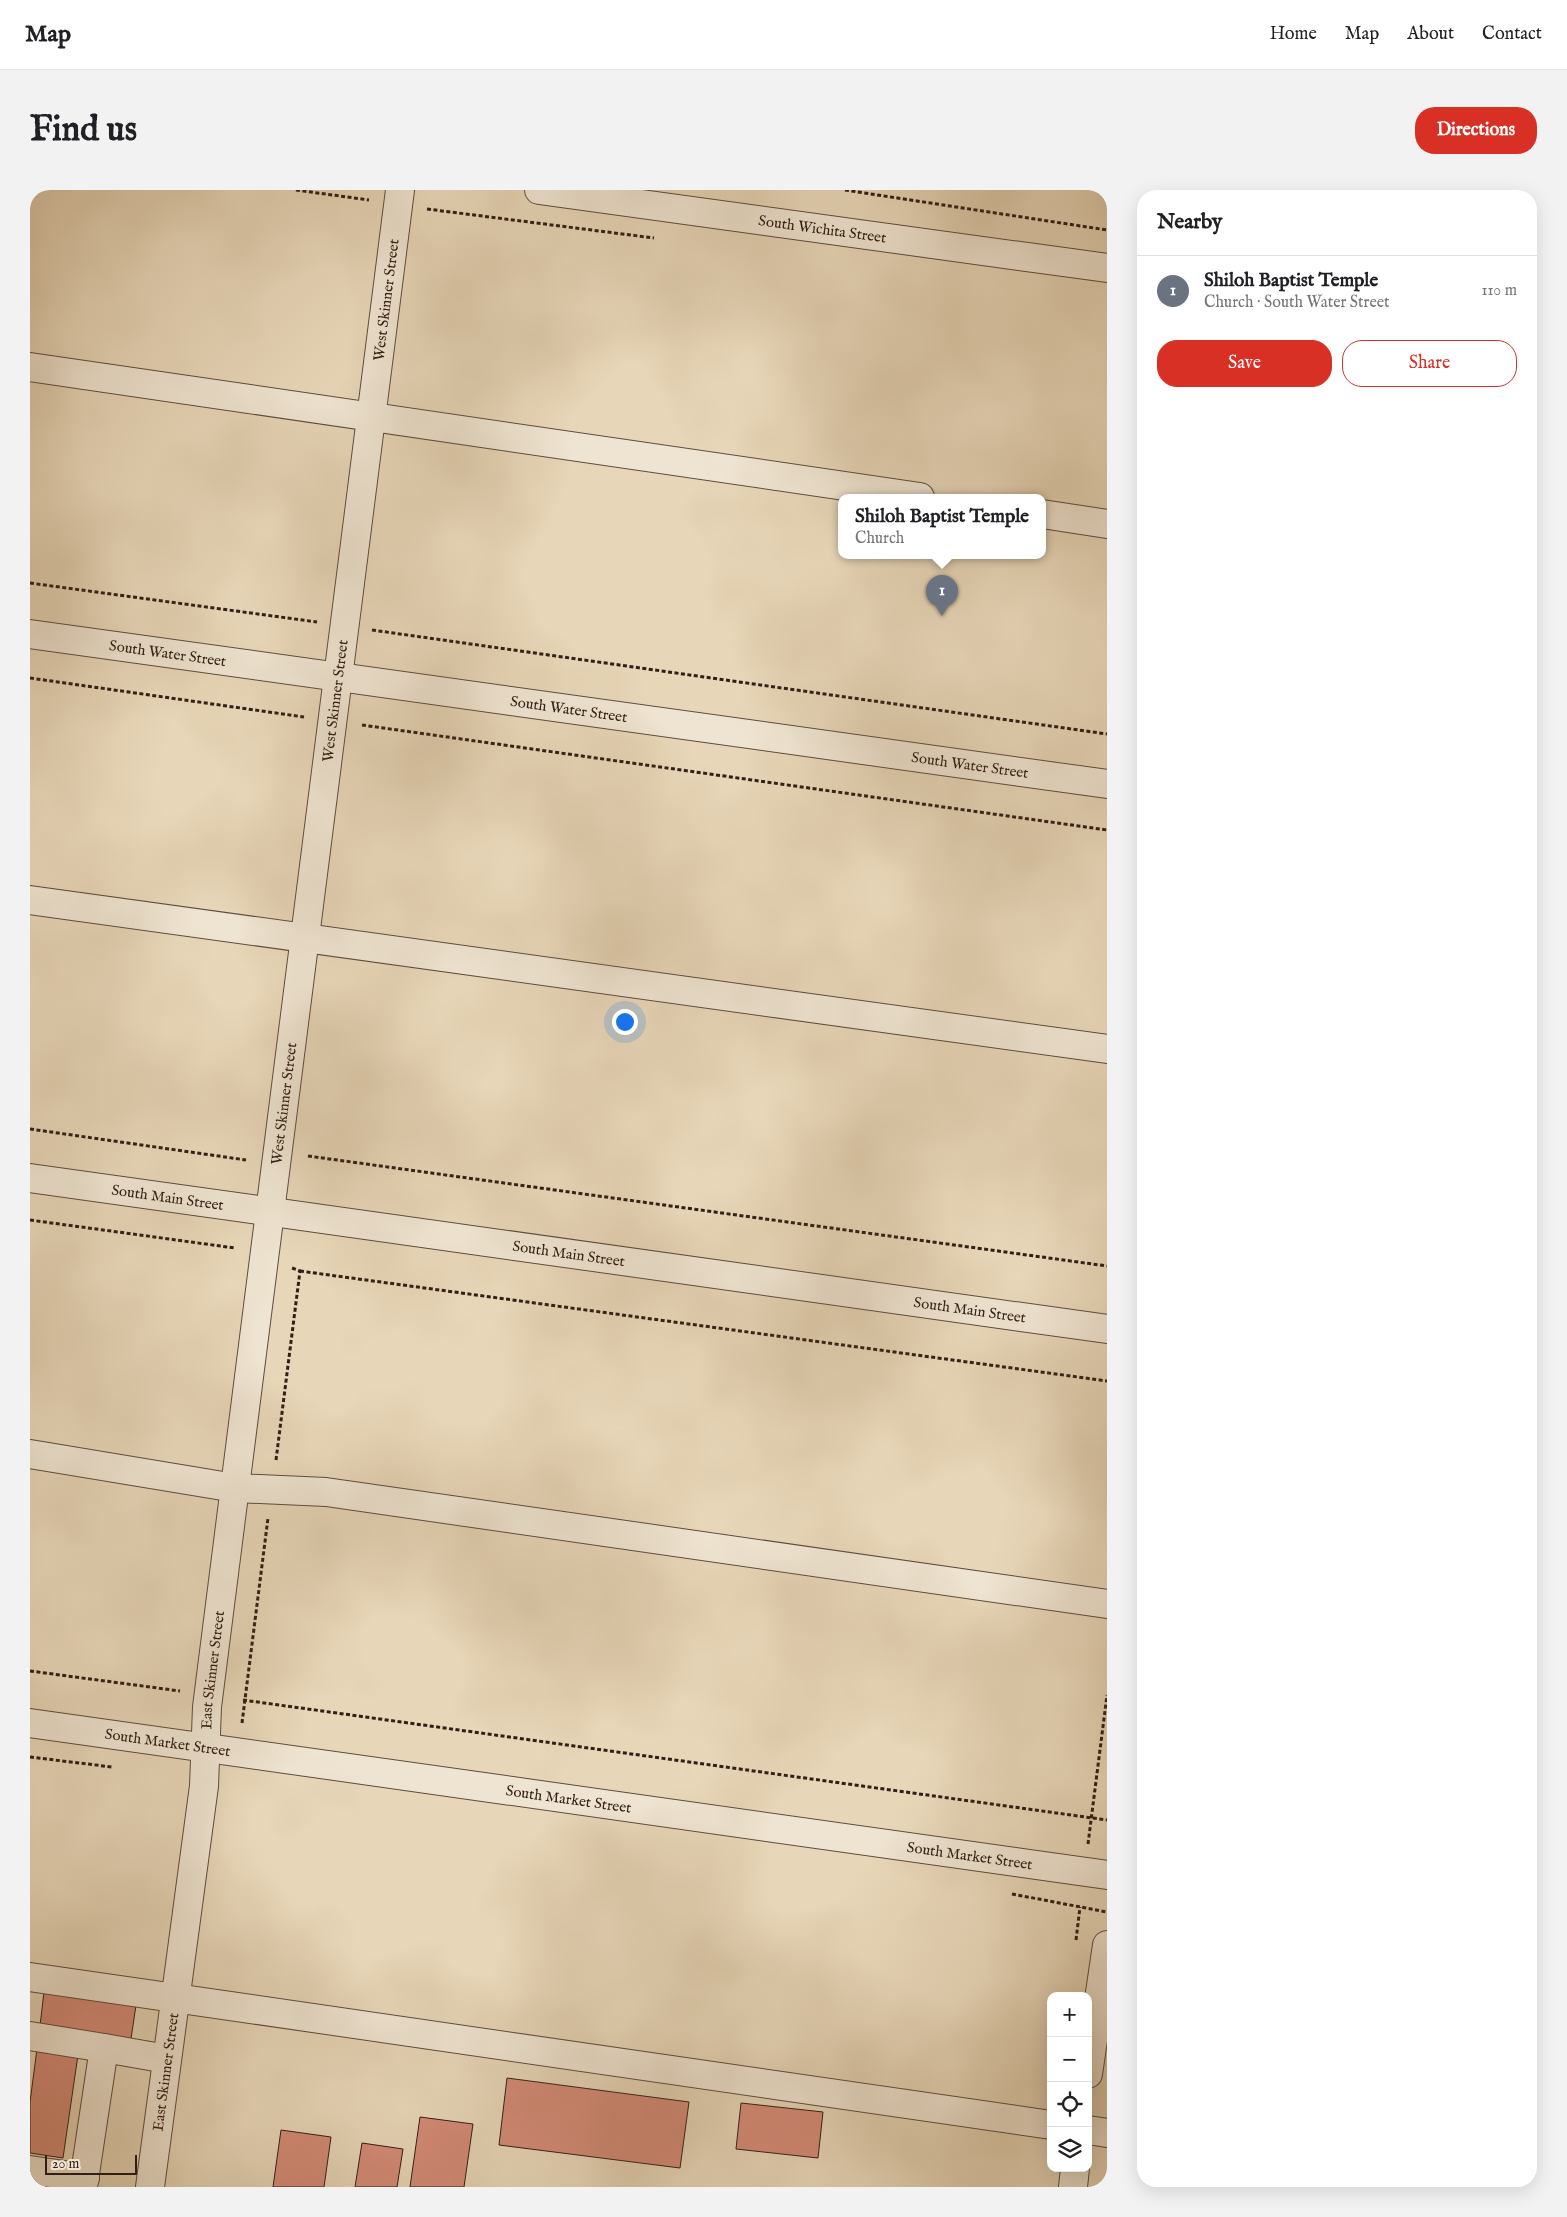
<!DOCTYPE html>
<meta charset="utf-8">
<style>
body{margin:0;font-family:"IM FELL English",serif;background:#f2f2f2;color:#202124}
.controls{position:absolute;right:15px;bottom:15px;display:grid;overflow:hidden;border-radius:10px;box-shadow:0 5px 20px #0002}
.controls button{width:45px;height:45px;display:grid;place-items:center;padding:0;border:0;border-bottom:1px solid #e0e0e0;background:#fff;color:#202124;font:25px sans-serif}
.scale{position:absolute;left:15px;bottom:12px;width:92px;box-sizing:border-box;padding-left:5px;border:2px solid #311e16;border-top:0;font-size:14px;line-height:18px;white-space:nowrap;color:#311e16;-webkit-text-stroke:4px #efe4d1;paint-order:stroke}
.you{position:absolute;left:594px;top:831px;width:18px;height:18px;margin:-12px;border:4px solid #fff;border-radius:50%;background:#1a73e8;box-shadow:0 0 0 8px #1a73e833}
.badge{display:grid;place-items:center;width:32px;height:32px;border-radius:50%;background:#d93025;color:#fff;font-size:16px;font-weight:700}
.pin{position:absolute;translate:-50% -41px;filter:drop-shadow(0 1px 2px #0008)}
.pin::after{content:'';position:absolute;top:26px;width:18px;height:15px;background:inherit;clip-path:polygon(0 0,100% 0,50% 100%)}
.popup{position:absolute;left:808px;top:304px;width:208px;height:65px;box-sizing:border-box;display:grid;place-content:center;border-radius:10px;background:#fff;filter:drop-shadow(0 1px 4px #0005);font-size:16px;white-space:nowrap;color:#757577}
.popup b{font-size:19px;color:#202124}
.popup::after{content:'';position:absolute;left:50%;top:100%;margin-left:-10px;border:10px solid transparent;border-top-color:#fff}
.list{margin:0;padding:0;list-style:none}
h2{display:flex;justify-content:space-between;align-items:center;height:65px;margin:0;padding:0 20px;font-size:21px}
h2 small{font-size:16px;font-weight:400;color:#757577}
.list li{display:grid;grid-template-columns:32px 1fr auto;gap:15px;align-items:center;box-sizing:border-box;height:70px;padding:0 20px;border-top:1px solid #e0e0e0}
.list b{display:block;font-size:19px;white-space:nowrap}
.list p{margin:0;font-size:16px;white-space:nowrap;color:#757577}
.list em{font-size:16px;font-style:normal;color:#757577}
.actions{display:flex;gap:10px;padding:15px 20px}
.actions a{flex:1;padding:11px 0;border:1px solid #d93025;border-radius:20px;text-align:center;font-size:18px;color:#d93025}
.actions .main{background:#d93025;color:#fff}
.icon{flex:none;width:28px;height:28px;fill:none;stroke:currentColor;stroke-width:2;stroke-linecap:round;stroke-linejoin:round}
.map{position:relative;flex:none;width:1077px;height:1997px;overflow:hidden;border-radius:20px}
header{display:flex;align-items:center;gap:30px;box-sizing:border-box;height:70px;padding:0 25px;background:#fff;border-bottom:1px solid #e0e0e0}
header strong{font-size:24px}
nav{display:flex;gap:28px;margin-inline-start:auto;font-size:18px}
.intro{display:flex;align-items:center;justify-content:space-between;box-sizing:border-box;height:120px;padding:0 30px}
h1{margin:0;font-size:35px}
.button{padding:12px 22px;border-radius:20px;background:#d93025;color:#fff;font-size:18px;font-weight:700}
main{display:flex;gap:30px;padding:0 30px}
aside{flex:1;background:#fff;border-radius:20px;box-shadow:0 5px 20px #0002}
.map>svg:first-child{display:block}
.building{fill:#d48b78;stroke:#311e16}
.lines{fill:none;stroke-linecap:round;stroke-linejoin:round}
.minor-casing{stroke:#5e4c3e;stroke-width:30}
.path{stroke:#311e16;stroke-width:3;stroke-dasharray:4 2.5;stroke-linecap:butt}
.minor{stroke:#efe4d1;stroke-width:28}
.labels{text-anchor:middle;dominant-baseline:central;stroke-width:5;stroke-linejoin:round;paint-order:stroke}
.street-label{font-size:15px;fill:#311e16;stroke:#efe4d1}
</style>
<header>
<strong>Map</strong>
<nav><a>Home</a><a>Map</a><a>About</a><a>Contact</a></nav>
</header>
<div class="intro"><h1>Find us</h1><a class="button">Directions</a></div>
<main>
<div class="map">
<svg width="1077" height="1997" viewBox="0 0 1077 1997">
<rect width="100%" height="100%" fill="#e7d6b8"/>
<filter id="stains"><feTurbulence type="fractalNoise" baseFrequency=".004" numOctaves="4"/><feColorMatrix values="0 0 0 0 .2 0 0 0 0 .09 0 0 0 0 .02 0 0 0 .5 -.17"/></filter>
<radialGradient id="worn" r=".72"><stop offset=".6" stop-color="#630" stop-opacity="0"/><stop offset="1" stop-color="#630" stop-opacity=".3"/></radialGradient>
<g class="building">
<path d="M14 1802 106 1815 101 1849 10 1836Z"/>
<path d="M7 1859 48 1865 33 1968 0 1963V1912Z"/>
<path d="M477 1888 659 1912 650 1978 469 1955Z"/>
<path d="M711 1913 793 1922 788 1968 706 1959Z"/>
<path d="M390 1927 443 1934 434 1997H380Z"/>
<path d="M251 1940 301 1947 294 1997H243Z"/>
<path d="M332 1953 373 1959 367 1997H325Z"/>
</g>
<g class="lines">
<g class="minor-casing">
<g id="minor">
<path id="s1" d="M509 0 1077 78"/>
<path d="M0 177 890 307"/>
<path d="M1012 324 1077 334"/>
<path id="s2" d="M0 444 1077 594"/>
<path d="M0 710 1077 859"/>
<path id="s3" d="M0 988 1077 1139"/>
<path d="M0 1264 205 1298 296 1302 1077 1414"/>
<path id="s4" d="M0 1533 1077 1685"/>
<path d="M0 1787 1021 1935"/>
<path d="M0 1846 74 1858"/>
<path d="M1058 1884 1077 1755"/>
<path d="M1058 1940 1077 1943"/>
<path d="M0 1980 55 1988"/>
<path d="M53 1997 74 1858 137 1869"/>
<path id="s5" d="M120 1997 174 1596 177 1517 370 0"/>
<path d="M1043 1997 1045 1978"/>
</g>
</g>
<g class="path">
<path d="M266 0 339 10"/>
<path d="M815 0 1077 40"/>
<path d="M397 19 624 48"/>
<path d="M0 393 287 432"/>
<path d="M342 440 1077 544"/>
<path d="M0 488 274 527"/>
<path d="M332 535 1077 640"/>
<path d="M0 939 216 970"/>
<path d="M278 966 1077 1076"/>
<path d="M0 1030 205 1058"/>
<path d="M270 1081 1077 1191"/>
<path d="M246 1270 270 1081 262 1078"/>
<path d="M0 1481 150 1501"/>
<path d="M213 1510 1077 1630"/>
<path d="M212 1533 238 1328"/>
<path d="M0 1567 82 1577"/>
<path d="M1058 1654 1077 1505"/>
<path d="M982 1704 1077 1722"/>
<path d="M1046 1750 1050 1717"/>
</g>
<use href="#minor" class="minor"/>
</g>
<g class="labels">
<g class="street-label">
<text stroke="none"><textPath href="#s1" startOffset="286">South Wichita Street</textPath></text>
<text stroke="none"><textPath href="#s5" startOffset="1902">West Skinner Street</textPath></text>
<text stroke="none"><textPath href="#s2" startOffset="139">South Water Street</textPath></text>
<text stroke="none"><textPath href="#s5" startOffset="1498">West Skinner Street</textPath></text>
<text stroke="none"><textPath href="#s2" startOffset="544">South Water Street</textPath></text>
<text stroke="none"><textPath href="#s2" startOffset="949">South Water Street</textPath></text>
<text stroke="none"><textPath href="#s5" startOffset="1092">West Skinner Street</textPath></text>
<text stroke="none"><textPath href="#s3" startOffset="139">South Main Street</textPath></text>
<text stroke="none"><textPath href="#s3" startOffset="544">South Main Street</textPath></text>
<text stroke="none"><textPath href="#s3" startOffset="949">South Main Street</textPath></text>
<text stroke="none"><textPath href="#s5" startOffset="521">East Skinner Street</textPath></text>
<text stroke="none"><textPath href="#s4" startOffset="139">South Market Street</textPath></text>
<text stroke="none"><textPath href="#s4" startOffset="544">South Market Street</textPath></text>
<text stroke="none"><textPath href="#s4" startOffset="949">South Market Street</textPath></text>
<text stroke="none"><textPath href="#s5" startOffset="116">East Skinner Street</textPath></text>
</g>
</g>
<rect width="100%" height="100%" filter="url(#stains)"/>
<rect width="100%" height="100%" fill="url(#worn)"/>
</svg>
<div class="controls">
<button>+</button>
<button>−</button>
<button><svg class="icon" aria-label="locate" viewBox="0 0 24 24"><circle cx="12" cy="12" r="6"/><path d="M12 2v4M12 18v4M2 12h4M18 12h4"/></svg></button>
<button><svg class="icon" aria-label="layers" viewBox="0 0 24 24"><path d="M12 4l9 5-9 5-9-5zM3 14l9 5 9-5"/></svg></button>
</div>
<div class="scale">20 m</div>
<div class="you"></div>
<div class="pin badge" style="left:912px;top:426px;background:#6b7280">1</div>
<div class="popup"><b>Shiloh Baptist Temple</b>Church</div>
</div>
<aside>
<h2>Nearby<small></small></h2>
<ul class="list">
<li><span class="badge" style="background:#6b7280">1</span><div><b>Shiloh Baptist Temple</b><p>Church · South Water Street</p></div><em>110 m</em></li>
</ul>
<div class="actions"><a class="main">Save</a><a>Share</a></div>
</aside>
</main>
